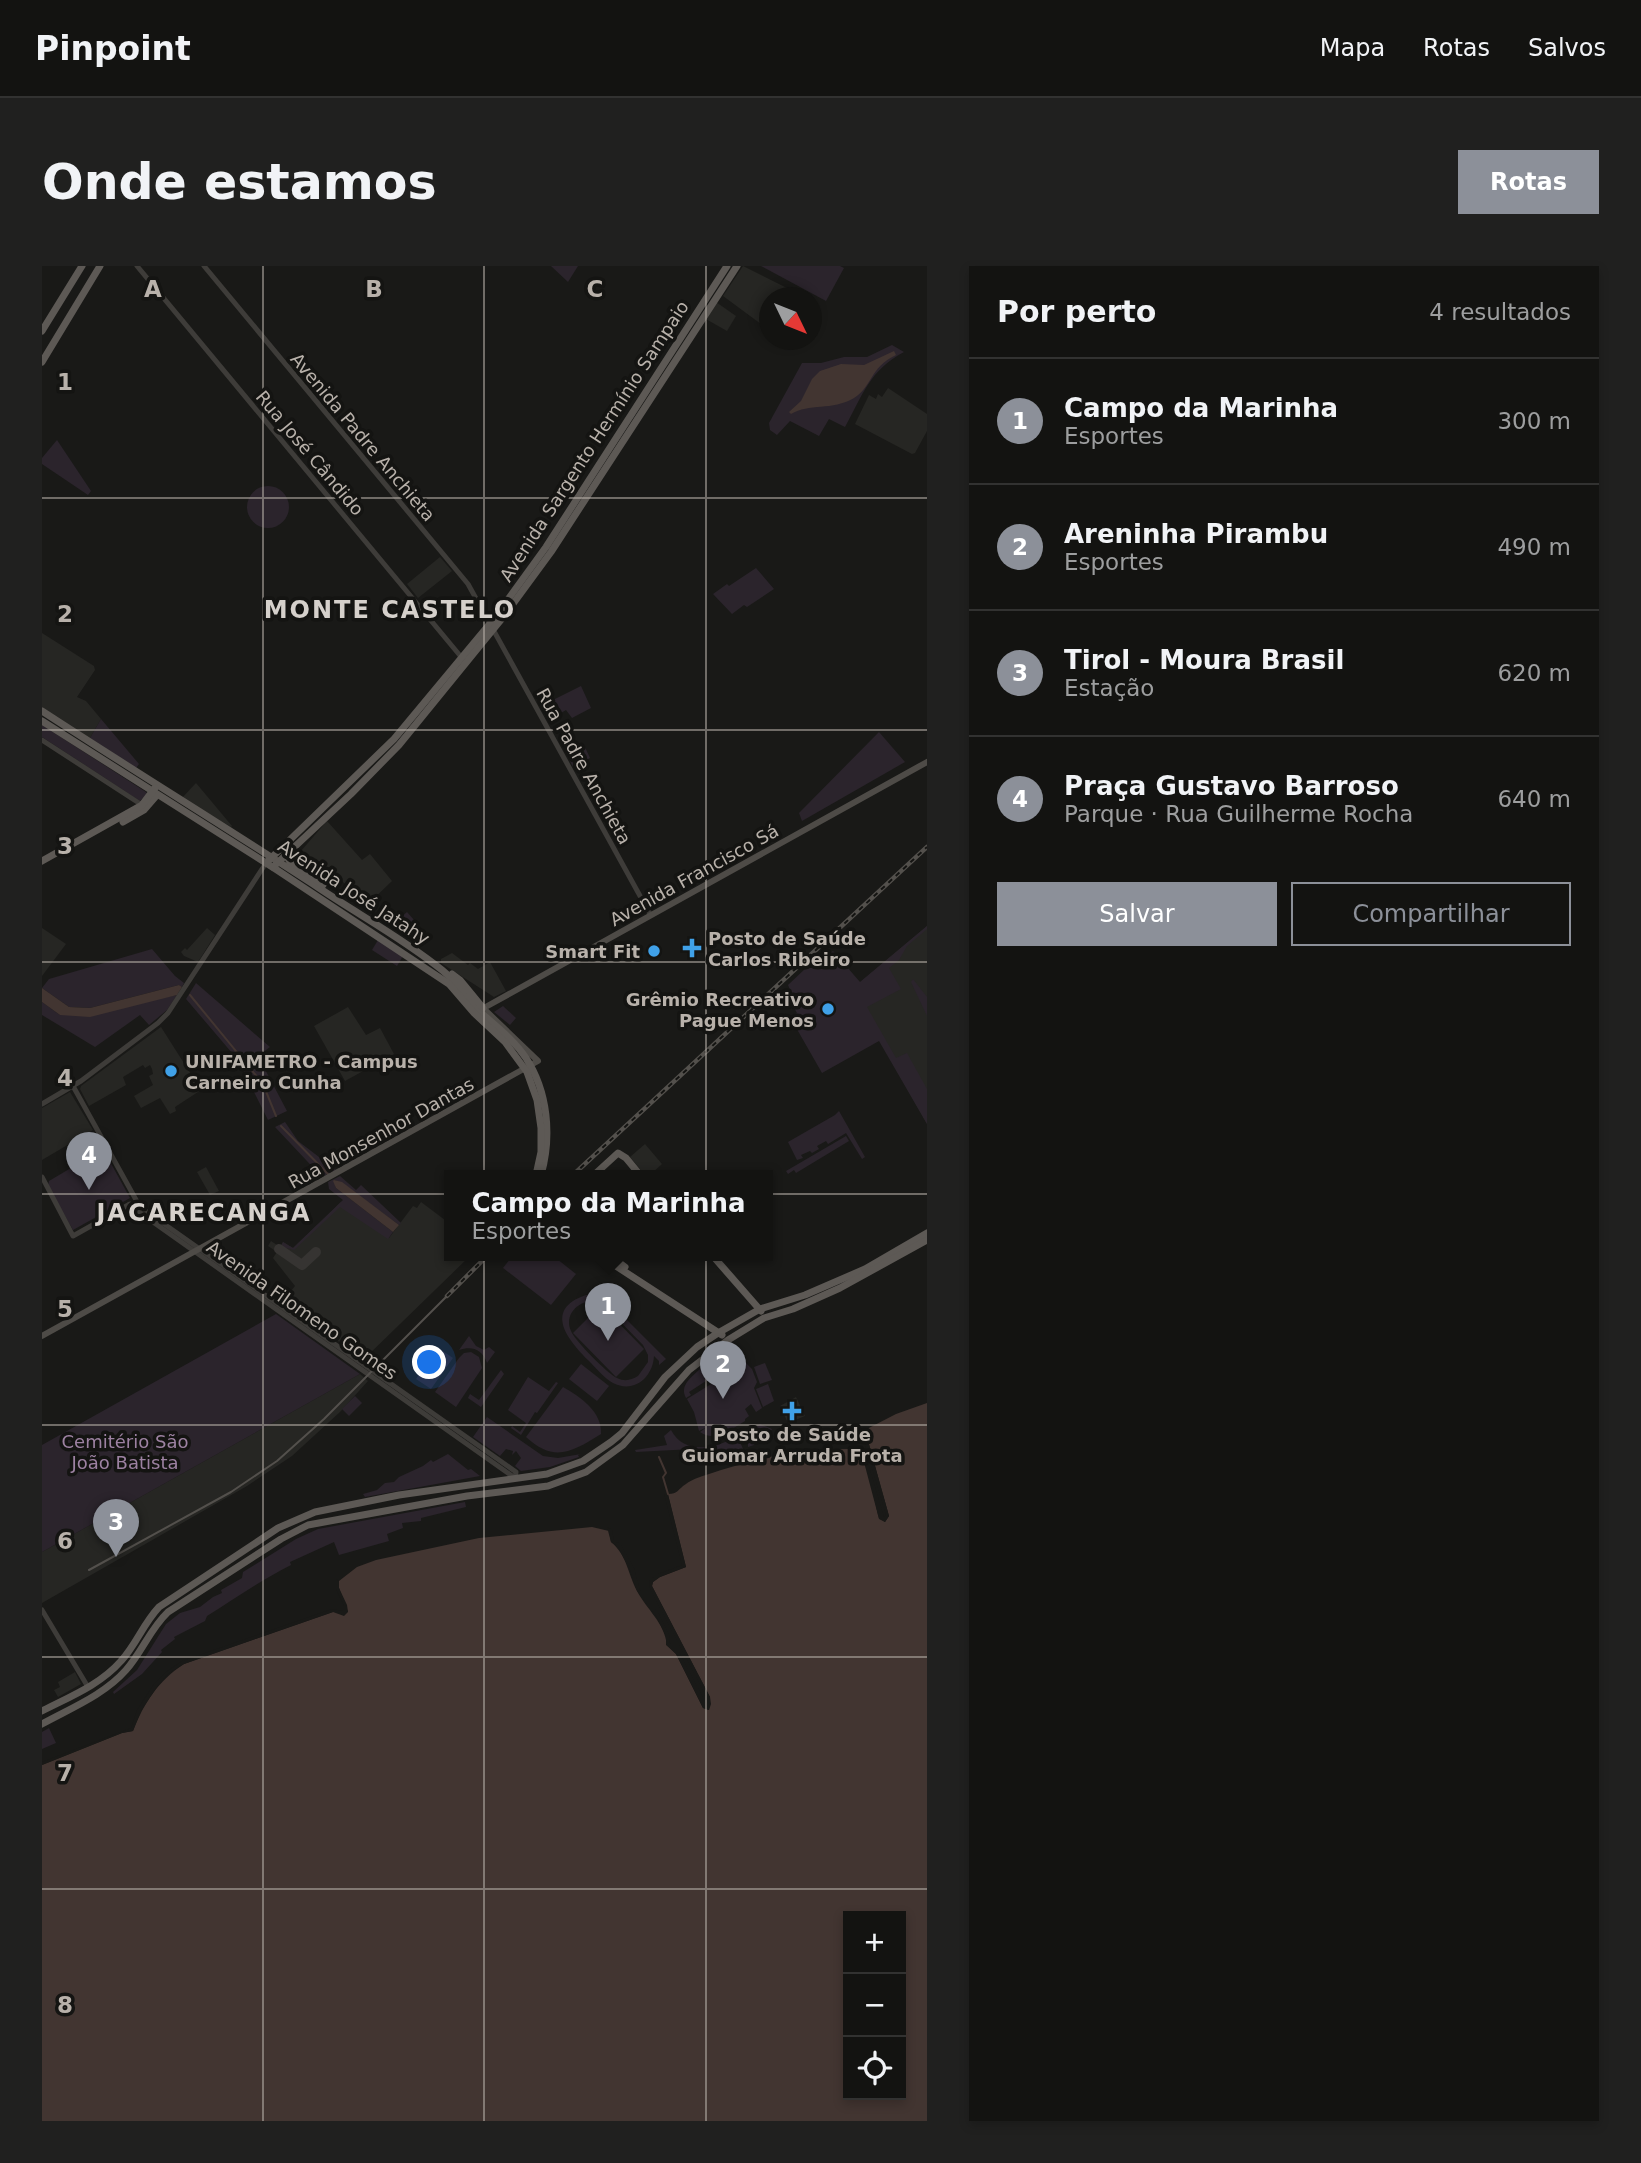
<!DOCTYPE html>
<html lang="pt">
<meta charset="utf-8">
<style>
body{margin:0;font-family:"DejaVu Sans",sans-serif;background:#20201f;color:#f1f3f6}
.controls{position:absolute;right:21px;bottom:21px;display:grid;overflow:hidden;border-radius:0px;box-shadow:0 4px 10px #0003}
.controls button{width:63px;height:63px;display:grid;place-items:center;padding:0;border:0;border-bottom:2px solid #323231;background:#131311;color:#f1f3f6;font:35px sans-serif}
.compass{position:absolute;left:717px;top:21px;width:63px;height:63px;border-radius:50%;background:#131311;box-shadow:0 4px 10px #0003;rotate:133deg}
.you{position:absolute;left:388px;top:1097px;width:24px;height:24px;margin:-18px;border:5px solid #fff;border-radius:50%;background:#1a73e8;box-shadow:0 0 0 10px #1a73e833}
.badge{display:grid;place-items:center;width:46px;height:46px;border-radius:50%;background:#8c9099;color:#fff;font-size:23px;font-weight:700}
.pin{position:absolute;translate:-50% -58px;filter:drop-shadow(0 2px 4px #0008)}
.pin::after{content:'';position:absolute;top:37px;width:24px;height:21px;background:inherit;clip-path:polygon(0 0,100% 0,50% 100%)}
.popup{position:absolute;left:402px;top:904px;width:329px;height:91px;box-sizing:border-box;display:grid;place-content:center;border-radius:0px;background:#131311;filter:drop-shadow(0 2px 5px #0005);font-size:23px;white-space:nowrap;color:#9d9e9f}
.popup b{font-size:26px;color:#f1f3f6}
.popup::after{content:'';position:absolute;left:50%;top:100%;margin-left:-14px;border:14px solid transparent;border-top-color:#131311}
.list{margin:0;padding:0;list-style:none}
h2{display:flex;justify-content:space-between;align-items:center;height:91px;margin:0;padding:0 28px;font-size:30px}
h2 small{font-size:23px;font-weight:400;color:#9d9e9f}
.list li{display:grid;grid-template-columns:46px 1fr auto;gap:21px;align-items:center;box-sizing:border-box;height:126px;padding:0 28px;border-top:2px solid #323231}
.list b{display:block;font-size:26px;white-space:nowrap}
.list p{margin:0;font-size:23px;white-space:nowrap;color:#9d9e9f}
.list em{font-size:23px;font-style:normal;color:#9d9e9f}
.actions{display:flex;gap:14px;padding:21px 28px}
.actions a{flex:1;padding:16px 0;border:2px solid #8c9099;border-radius:0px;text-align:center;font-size:24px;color:#8c9099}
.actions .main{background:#8c9099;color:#fff}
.icon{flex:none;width:38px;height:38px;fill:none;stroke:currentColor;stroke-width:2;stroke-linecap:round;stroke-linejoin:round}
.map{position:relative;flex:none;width:885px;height:1855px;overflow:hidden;border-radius:0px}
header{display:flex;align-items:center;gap:42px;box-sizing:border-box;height:98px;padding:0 35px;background:#131311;border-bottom:2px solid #323231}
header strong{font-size:33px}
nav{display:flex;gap:38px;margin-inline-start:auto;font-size:24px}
.intro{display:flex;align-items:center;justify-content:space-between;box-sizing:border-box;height:168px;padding:0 42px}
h1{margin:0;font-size:49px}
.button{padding:18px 32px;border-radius:0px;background:#8c9099;color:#fff;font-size:24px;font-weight:700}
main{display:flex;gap:42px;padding:0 42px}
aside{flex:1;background:#131311;border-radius:0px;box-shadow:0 4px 10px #0003}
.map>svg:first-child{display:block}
.built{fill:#262623}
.green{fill:#2b242c;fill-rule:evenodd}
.water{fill:#423531;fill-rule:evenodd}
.pier{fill:#191917}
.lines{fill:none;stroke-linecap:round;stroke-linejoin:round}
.stream{stroke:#423531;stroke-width:2}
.taxiway{stroke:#363432;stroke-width:10}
.tertiary{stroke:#3e3c39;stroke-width:5}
.secondary{stroke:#4e4b47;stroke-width:6}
.primary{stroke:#5d5955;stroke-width:7}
.tram{stroke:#53504c;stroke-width:2}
.rail-casing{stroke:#53504c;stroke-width:4.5}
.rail{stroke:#141412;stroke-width:2;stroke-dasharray:5;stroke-linecap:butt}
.grid{fill:none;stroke:#b8b1aa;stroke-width:2;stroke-opacity:0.55}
.poi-dot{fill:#40a1e8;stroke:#141412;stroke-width:2.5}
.labels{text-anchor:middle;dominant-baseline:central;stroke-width:7;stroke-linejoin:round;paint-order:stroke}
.street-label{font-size:18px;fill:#b8b1aa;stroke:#141412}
.poi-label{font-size:18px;font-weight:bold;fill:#b8b1aa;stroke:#141412;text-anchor:start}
.park-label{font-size:18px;fill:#9d82a2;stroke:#141412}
.district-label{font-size:24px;font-weight:bold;letter-spacing:2px;fill:#d5d0cb;stroke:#141412}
.grid-label{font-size:23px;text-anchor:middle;font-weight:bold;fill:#b8b1aa;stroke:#141412;stroke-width:7;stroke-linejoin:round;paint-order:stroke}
</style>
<header>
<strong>Pinpoint</strong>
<nav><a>Mapa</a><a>Rotas</a><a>Salvos</a></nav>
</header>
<div class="intro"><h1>Onde estamos</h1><a class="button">Rotas</a></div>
<main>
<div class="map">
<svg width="885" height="1855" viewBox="0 0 885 1855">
<rect width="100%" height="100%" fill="#191917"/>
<g class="built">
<path d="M701 0 763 31 727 32V64L681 30Z"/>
<path d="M674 36 694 50 685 65 662 52Z"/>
<path d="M846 122 885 148V165L873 187 870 188 813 158 827 129 834 133 836 128 840 131Z"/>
<path d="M398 291 410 305 376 332 365 318Z"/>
<path d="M0 367 52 400 53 404 35 431 44 435 59 453 48 472 0 441Z"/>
<path d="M154 517 190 560 189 561 140 532Z"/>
<path d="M285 555 320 594 328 588 350 615 326 638 277 595 268 605 252 593Z"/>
<path d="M885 660V858L809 724Z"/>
<path d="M0 662 24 678 0 710Z"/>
<path d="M165 662 173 669 156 696 142 690 139 686 143 682 145 684Z"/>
<path d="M410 687 426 699 428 697 436 703 448 696 464 725 452 731 399 697V693Z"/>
<path d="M306 741 324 769 338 762 352 788 303 815 272 760Z"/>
<path d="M119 761 159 824 133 841 134 845 128 848 118 832 99 842 92 830 111 819 107 810 111 808 110 803 108 799 103 802 101 799 81 811 84 819 47 840 38 823 39 820Z"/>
<path d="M28 826 51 864 0 894V842Z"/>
<path d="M603 878 620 898 608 909H603L588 891Z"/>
<path d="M164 901 177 925 168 929 155 906Z"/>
<path d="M299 936 347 972 371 940 375 942 379 936 407 957V989H429L322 1093 276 1061 262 1047 241 1035 253 1020 231 992 235 986 226 980 229 975 238 981 241 976 251 982Z"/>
<path d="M318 1108 326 1115 298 1146 250 1190 205 1220 0 1337V1286Z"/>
<path d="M754 1131 763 1150 746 1157 738 1140Z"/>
<path d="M33 1406 39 1418 16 1431 12 1424 18 1421 16 1416Z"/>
</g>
<g class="green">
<path d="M509 0H536L526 16Z"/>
<path d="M719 0H798L802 2 784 35Z"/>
<path d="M850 79 862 86C827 105 822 127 803 161L787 153 777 170 748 155 735 169 728 164 727 157 760 97H779L802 91H825Z"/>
<path d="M15 174 49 225 46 229 0 198V192Z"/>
<circle cx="226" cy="241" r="21"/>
<path d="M714 302 732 323 705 341 702 339 690 348 671 328 685 318 687 320Z"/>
<path d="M539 420 549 442 530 452 524 444 507 454 499 440Z"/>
<path d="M59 453 97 498 94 502 48 472Z"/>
<path d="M0 459 104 526 105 528 98 535 0 471Z"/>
<path d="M837 466 863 496 760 555 757 547Z"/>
<path d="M523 467 532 483 542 479 548 492 531 501 516 470Z"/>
<path d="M365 646 372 654 358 667 350 659Z"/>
<path d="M885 660V663L865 680 857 694 847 702 859 723 825 741 854 792 865 787 885 823V858L837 775 780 807 748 751 755 747 745 729 749 726 746 719 764 702H770L791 685 818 716Z"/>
<path d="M336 674 361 690 355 700 330 684Z"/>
<path d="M110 683 133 710 142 717 140 721 137 719 48 742 27 741 0 722 7 713Z"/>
<path d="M871 713 885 731V750L869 716Z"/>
<path d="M154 717 228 781 216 790 245 845 226 854 196 794 144 733Z"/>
<path d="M135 729 125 744 107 759 98 749 53 781 0 749V736L18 749H33Z"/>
<path d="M461 740 474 752 468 759 452 746Z"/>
<path d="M797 845 823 891 820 893 804 867 786 878 784 875 775 880 777 883 770 887 768 885 759 889 761 892 755 894 746 876 793 849Z"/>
<path d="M243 856 256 875 294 904 280 911 233 861Z"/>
<path d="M804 870 807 875 754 907 752 904 746 908 744 905Z"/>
<path d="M61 883 88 932 31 964 6 920 7 915Z"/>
<path d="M298 910 314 924 319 919 359 957 357 959 300 917 292 914 294 922 351 966 346 973 298 941 252 984 245 982 242 985 238 982 241 976 251 982 301 934 287 923 286 916Z"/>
<path d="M471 989H510L534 1008 509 1039 461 1002Z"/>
<path d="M544 1029 558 1030 566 1035 624 1093 617 1099V1095L612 1090C611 1111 592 1128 571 1117 562 1112 554 1102 547 1095 527 1075 500 1044 544 1029ZM550 1035 563 1040 601 1079 606 1089V1096L596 1110C589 1114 583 1116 575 1112 566 1108 533 1075 529 1065 522 1049 535 1036 550 1035Z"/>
<path d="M559 1039 602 1083 574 1111 531 1067Z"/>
<path d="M234 1048 318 1108 0 1286V1179Z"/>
<path d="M427 1070 434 1080 442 1084 447 1081 453 1086 445 1097C440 1083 430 1080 417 1084Z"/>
<path d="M395 1081 411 1092 389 1123 374 1113Z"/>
<path d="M429 1086 437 1091 440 1102 414 1141 393 1126 417 1092 422 1087Z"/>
<path d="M678 1087 697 1092 690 1100 689 1098 669 1112 661 1100Z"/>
<path d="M700 1093 710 1103 715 1116 712 1122 720 1142 714 1146 709 1138 703 1143 707 1150 703 1153V1155C690 1163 672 1177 658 1166L665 1161 657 1165 652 1146 645 1133 682 1110Z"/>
<path d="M723 1097 730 1114 718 1118 712 1101Z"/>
<path d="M539 1098 567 1120 555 1135 527 1113Z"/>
<path d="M659 1102 667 1113 647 1126 649 1129 644 1132C637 1119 650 1111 659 1102Z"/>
<path d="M459 1104 462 1108 439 1141 426 1132 428 1128 437 1134Z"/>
<path d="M486 1111 507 1125 514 1116 516 1117 495 1147 493 1146 479 1169 469 1162 470 1160 478 1166 484 1157 466 1144Z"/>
<path d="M726 1118 732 1135 721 1141 714 1123Z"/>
<path d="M521 1121C539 1131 560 1146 559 1168 530 1186 512 1197 484 1171Z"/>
<path d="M313 1130 320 1137 307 1150 300 1143Z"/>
<path d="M445 1151 501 1190 516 1192 539 1188 536 1189 537 1191 508 1201 479 1205 473 1200 479 1192 474 1185 470 1189 471 1185 464 1183 458 1190 431 1171Z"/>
<path d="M718 1158 730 1163 721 1177 714 1175 712 1179 706 1181V1175L698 1169Z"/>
<path d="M629 1164C637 1179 649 1182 665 1181L652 1185 651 1183 594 1186 593 1184 625 1179 622 1170Z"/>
<path d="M696 1171 701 1183C687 1191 667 1198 652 1192L650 1189Z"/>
<path d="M406 1188 426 1204 429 1203 438 1210 323 1231 321 1228 335 1224 343 1217 352 1216 357 1211 381 1200 389 1194 391 1196Z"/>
<path d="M423 1236 424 1241 379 1252V1255L360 1257 361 1262 345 1268 347 1275 297 1289 292 1276 248 1296 249 1299C219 1314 193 1333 165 1350L163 1355 132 1371 133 1373 119 1384 120 1386 100 1408 72 1428 71 1426 95 1404 124 1358 138 1347 158 1341 171 1331 180 1327 179 1324 200 1312 201 1306 254 1273 276 1263Z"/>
<path d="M7 1462 14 1477 0 1483V1466Z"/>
</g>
<g class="water">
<path d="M852 85 854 89C827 102 831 120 812 132 790 145 767 137 749 148L747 146 759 135 770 113 778 105 799 98 822 99Z"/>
<path d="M137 719 140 721 135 729 48 751 18 749 0 736V722L27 741 48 742Z"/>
<path d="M292 914 300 916 357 959 351 966 294 922 291 915Z"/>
<path d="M885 1137V1855H0V1499L80 1467 91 1465C102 1437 116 1415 142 1398L291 1346H306L297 1322V1315L315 1301 334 1294 437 1272 550 1261 567 1265 569 1276C585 1289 586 1308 595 1325 605 1344 622 1356 625 1379L634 1388 661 1442 667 1444 668 1431 610 1320 611 1316 618 1311 644 1301 626 1228C636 1228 636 1223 644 1218 649 1214 657 1211 664 1209 717 1191 758 1182 815 1183 827 1196 832 1234 837 1252L843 1256 847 1250 823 1164 854 1148ZM806 1650H859V1829H806Z"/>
</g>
<g class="pier">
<path d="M823 1164 847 1250 843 1256 837 1253 818 1181 823 1187 842 1251 844 1249 819 1166Z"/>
<path d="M625 1225 644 1301 618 1311 611 1316 610 1320 668 1431 669 1438 667 1444 661 1442 634 1388 624 1379V1370L614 1350 595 1325 588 1304 576 1281 569 1276 565 1261 570 1264 572 1274 579 1279 592 1302 598 1324 617 1348 627 1369 628 1377 637 1386 665 1439V1432L607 1321 608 1314 616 1308 640 1299 622 1228Z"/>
<path d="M294 1313 297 1315V1322L305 1339 306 1346 302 1350 291 1346 142 1398 126 1408 115 1421 99 1445 91 1465 80 1467 0 1499V1496L89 1462 95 1444 112 1418 124 1406 140 1395 290 1343 302 1345V1340L294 1323Z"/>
</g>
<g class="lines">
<g class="stream">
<path d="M148 729 221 818 234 850"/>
<path d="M239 860 286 908"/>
<path d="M617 1191 624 1207 621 1211 626 1228"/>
</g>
<path class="taxiway" d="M237 983 260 999 274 986"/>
<g class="tertiary">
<path d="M95 0 420 392"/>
<path d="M162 0 426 318 608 648"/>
<path d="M0 474 100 539"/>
<path d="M31 820 98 941 474 1206 473 1212"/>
<path d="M0 838 39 815 116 757 126 747 224 597"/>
<path d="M0 911 31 970 88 938"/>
<path d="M87 939 473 1212"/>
<path d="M0 1344 46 1421"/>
</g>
<g class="secondary">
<path d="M440 743 885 496"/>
<path d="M0 1070 496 795 441 742"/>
</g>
<g class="primary">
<path d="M0 65 40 0"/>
<path d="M0 96 58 0"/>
<path d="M0 445C92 505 185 562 277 622 317 649 362 673 400 704 415 716 425 733 439 747 455 761 472 774 484 792 506 826 510 870 499 909"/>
<path d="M0 455 235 604 407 718 432 747 463 776 485 806 495 834 499 862V886L494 909"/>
<path d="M81 556 102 544 115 529"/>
<path d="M247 587 245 591 248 596 281 619"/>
<path d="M0 595 100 539 113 522"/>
<path d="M224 597 352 473 451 354 504 281 685 0"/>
<path d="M231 601 309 528 357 479 462 350 509 286 695 0"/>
<path d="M410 708 418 714 441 742"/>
<path d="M552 909 576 887 584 892 598 909"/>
<path d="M557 989 680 1069"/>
<path d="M567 989 583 1001"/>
<path d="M670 989 719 1045"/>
<path d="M0 1445C27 1431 58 1419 79 1395 94 1379 101 1358 117 1341L236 1262 273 1246 357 1229 505 1208 541 1195 569 1176 580 1167 623 1111 655 1081 676 1067 718 1043 763 1029 823 1003 885 967"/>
<path d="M0 1458C29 1442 62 1429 84 1404 100 1386 108 1363 126 1346L239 1273 266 1259 425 1230 506 1220 544 1206 581 1179 647 1104 686 1074 722 1052 751 1043 798 1022 885 974"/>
</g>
<path class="tram" d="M47 1304 189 1226 235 1195 282 1153 405 1030"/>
<g class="rail-casing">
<g id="rail">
<path d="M531 909 885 581"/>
<path d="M405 1030 446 989"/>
</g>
</g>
<use href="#rail" class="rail"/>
</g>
<path class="grid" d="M221 0V1855M442 0V1855M664 0V1855M0 232H885M0 464H885M0 696H885M0 928H885M0 1159H885M0 1391H885M0 1623H885"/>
<g class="poi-dot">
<path d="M646.5 671.5h7v7h7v7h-7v7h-7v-7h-7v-7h7z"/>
<circle cx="612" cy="685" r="7"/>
<circle cx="786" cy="743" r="7"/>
<circle cx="129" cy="805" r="7"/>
<path d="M746.5 1134.5h7v7h7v7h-7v7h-7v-7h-7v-7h7z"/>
</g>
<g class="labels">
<g class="street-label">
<text transform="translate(321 171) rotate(50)">Avenida Padre Anchieta</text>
<text transform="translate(552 175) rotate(-57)">Avenida Sargento Hermínio Sampaio</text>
<text transform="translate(268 187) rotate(50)">Rua José Cândido</text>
<text transform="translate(542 500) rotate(61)">Rua Padre Anchieta</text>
<text transform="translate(652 609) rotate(-29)">Avenida Francisco Sá</text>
<text transform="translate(312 626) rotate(33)">Avenida José Jatahy</text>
<text transform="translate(339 867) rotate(-29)">Rua Monsenhor Dantas</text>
<text transform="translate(260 1044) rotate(35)">Avenida Filomeno Gomes</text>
</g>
<g class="poi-label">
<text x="666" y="672">Posto de Saúde<tspan x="666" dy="21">Carlos Ribeiro</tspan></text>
<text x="598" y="685" text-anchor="end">Smart Fit</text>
<text x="772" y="733" text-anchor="end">Grêmio Recreativo<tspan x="772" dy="21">Pague Menos</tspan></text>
<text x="143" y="795">UNIFAMETRO - Campus<tspan x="143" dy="21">Carneiro Cunha</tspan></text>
<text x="750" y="1168" text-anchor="middle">Posto de Saúde<tspan x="750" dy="21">Guiomar Arruda Frota</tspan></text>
</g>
<g class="park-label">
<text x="83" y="1175">Cemitério São<tspan x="83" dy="21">João Batista</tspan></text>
</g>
<g class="district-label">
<text x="348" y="344">MONTE CASTELO</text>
<text x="162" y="947">JACARECANGA</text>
</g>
</g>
<g class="grid-label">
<text x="111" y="31">A</text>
<text x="332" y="31">B</text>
<text x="553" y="31">C</text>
<text x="23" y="124">1</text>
<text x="23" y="356">2</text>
<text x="23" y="588">3</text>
<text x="23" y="820">4</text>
<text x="23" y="1051">5</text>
<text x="23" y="1283">6</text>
<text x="23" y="1515">7</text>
<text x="23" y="1747">8</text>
</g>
</svg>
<div class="controls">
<button>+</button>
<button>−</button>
<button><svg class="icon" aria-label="locate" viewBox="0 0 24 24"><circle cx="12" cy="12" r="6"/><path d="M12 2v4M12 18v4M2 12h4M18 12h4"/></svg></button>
</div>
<svg class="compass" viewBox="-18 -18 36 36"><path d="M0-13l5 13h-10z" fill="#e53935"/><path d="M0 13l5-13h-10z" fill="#9d9e9f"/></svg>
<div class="you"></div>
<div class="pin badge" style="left:566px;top:1075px">1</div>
<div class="popup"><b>Campo da Marinha</b>Esportes</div>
<div class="pin badge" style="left:681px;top:1133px">2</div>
<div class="pin badge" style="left:74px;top:1291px">3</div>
<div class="pin badge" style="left:47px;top:924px">4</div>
</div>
<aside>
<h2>Por perto<small>4 resultados</small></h2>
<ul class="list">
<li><span class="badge">1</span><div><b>Campo da Marinha</b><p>Esportes</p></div><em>300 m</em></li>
<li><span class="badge">2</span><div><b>Areninha Pirambu</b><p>Esportes</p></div><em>490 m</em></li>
<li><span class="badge">3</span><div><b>Tirol - Moura Brasil</b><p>Estação</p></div><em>620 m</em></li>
<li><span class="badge">4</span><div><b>Praça Gustavo Barroso</b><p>Parque · Rua Guilherme Rocha</p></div><em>640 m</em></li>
</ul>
<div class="actions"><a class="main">Salvar</a><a>Compartilhar</a></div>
</aside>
</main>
